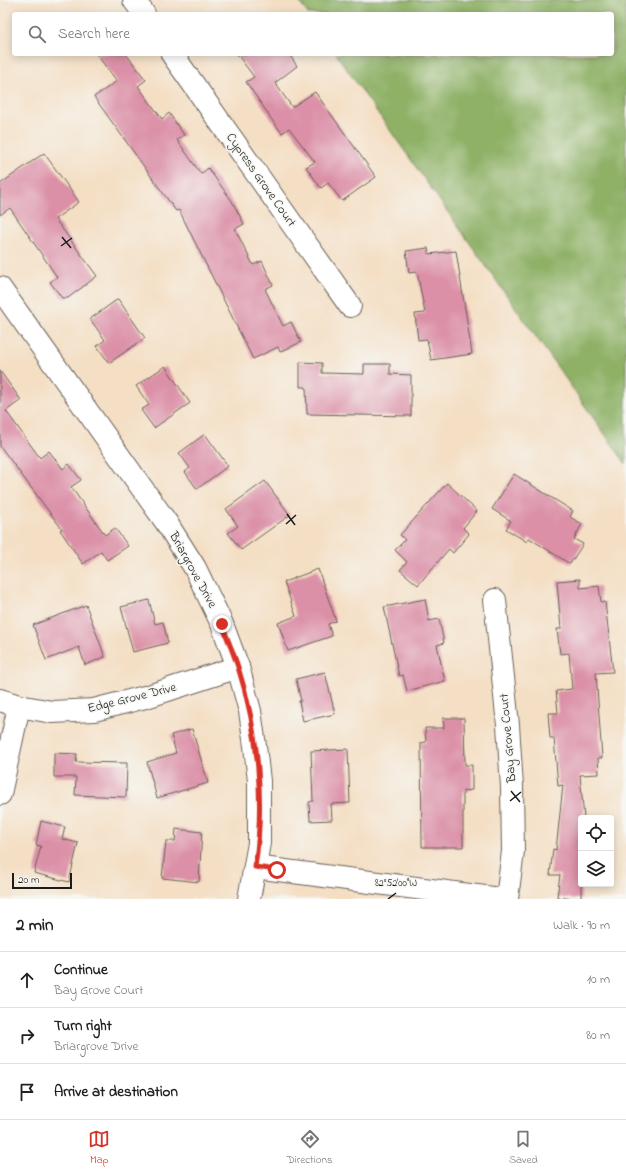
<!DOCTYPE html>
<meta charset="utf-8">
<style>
body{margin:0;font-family:"Indie Flower",sans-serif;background:#f2f2f2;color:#202124}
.controls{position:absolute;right:12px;bottom:12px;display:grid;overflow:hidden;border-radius:4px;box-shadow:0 2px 10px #0003}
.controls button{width:36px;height:36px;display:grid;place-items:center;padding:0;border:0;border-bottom:1px solid #e0e0e0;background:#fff;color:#202124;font:20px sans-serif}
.scale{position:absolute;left:12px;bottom:10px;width:60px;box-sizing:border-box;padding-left:4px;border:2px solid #1c1c1c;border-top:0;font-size:11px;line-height:14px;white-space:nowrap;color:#1c1c1c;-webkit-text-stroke:3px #f6f6f2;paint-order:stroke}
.stop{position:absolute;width:12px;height:12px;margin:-9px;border:3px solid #d93025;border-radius:50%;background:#fff}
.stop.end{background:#d93025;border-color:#fff;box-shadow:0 1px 4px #0008}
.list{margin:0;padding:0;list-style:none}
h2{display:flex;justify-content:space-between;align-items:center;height:52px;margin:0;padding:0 16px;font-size:17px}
h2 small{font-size:13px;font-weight:400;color:#757577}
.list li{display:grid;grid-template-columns:26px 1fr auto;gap:12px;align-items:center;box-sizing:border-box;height:56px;padding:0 16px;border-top:1px solid #e0e0e0}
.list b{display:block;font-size:15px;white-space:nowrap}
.list p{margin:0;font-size:13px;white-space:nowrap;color:#757577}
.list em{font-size:13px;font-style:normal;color:#757577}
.icon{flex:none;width:22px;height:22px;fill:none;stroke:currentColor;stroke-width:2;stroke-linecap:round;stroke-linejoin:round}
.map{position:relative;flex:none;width:626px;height:899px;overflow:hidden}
.search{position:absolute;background:#fff;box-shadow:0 2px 10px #0003;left:12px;right:12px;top:12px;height:44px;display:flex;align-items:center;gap:10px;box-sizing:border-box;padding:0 14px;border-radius:4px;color:#757577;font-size:15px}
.sheet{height:220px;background:#fff}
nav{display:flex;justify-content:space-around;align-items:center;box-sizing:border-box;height:56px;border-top:1px solid #e0e0e0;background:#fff;font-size:11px;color:#757577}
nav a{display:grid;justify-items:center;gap:2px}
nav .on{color:#d93025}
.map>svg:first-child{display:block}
.forest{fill:#8eb166;stroke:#556641}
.building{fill:#db90a7}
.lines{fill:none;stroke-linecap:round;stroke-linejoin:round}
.minor-casing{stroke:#686057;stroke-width:24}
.minor{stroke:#fff;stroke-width:22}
.route{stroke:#d93025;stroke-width:5}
.ticks{fill:none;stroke:#1c1c1c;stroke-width:1.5}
.labels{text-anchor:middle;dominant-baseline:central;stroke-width:3;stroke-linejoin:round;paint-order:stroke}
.street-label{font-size:13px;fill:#1c1c1c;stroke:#f6f6f2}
.ticks-label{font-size:10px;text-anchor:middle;fill:#1c1c1c;stroke:#f6f6f2;stroke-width:3;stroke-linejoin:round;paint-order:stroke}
</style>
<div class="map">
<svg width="626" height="899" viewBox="0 0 626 899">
<rect width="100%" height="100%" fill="#f6f6f2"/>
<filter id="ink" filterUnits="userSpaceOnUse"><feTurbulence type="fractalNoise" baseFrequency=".025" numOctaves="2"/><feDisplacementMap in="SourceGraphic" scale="8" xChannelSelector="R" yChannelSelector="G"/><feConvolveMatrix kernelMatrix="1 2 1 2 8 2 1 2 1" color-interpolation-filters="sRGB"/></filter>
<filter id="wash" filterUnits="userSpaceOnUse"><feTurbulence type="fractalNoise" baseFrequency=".012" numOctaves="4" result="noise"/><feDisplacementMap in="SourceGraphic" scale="16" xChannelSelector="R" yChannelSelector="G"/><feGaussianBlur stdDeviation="0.9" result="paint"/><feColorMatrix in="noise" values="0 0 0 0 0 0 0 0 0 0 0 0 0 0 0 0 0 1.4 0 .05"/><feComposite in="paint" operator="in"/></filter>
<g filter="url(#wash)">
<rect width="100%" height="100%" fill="#f4dfc5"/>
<path class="forest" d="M298 0H626V464L336 54H612V14H308Z"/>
<g id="blocks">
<g class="building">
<path d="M96 54H126L146 80 138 86 162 119 169 113 184 135 177 140 201 174 208 168 232 201 244 224 235 229 253 265 262 261 273 285 265 289 283 326 291 322 301 342 280 352 278 347 253 359 179 210 176 211 94 97 117 81Z"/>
<path d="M237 54H289L297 66 275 83 292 107 315 92 376 177 342 201 328 183 321 188 306 167 315 162 289 128 282 133 269 116V115L246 82 254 77Z"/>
<path d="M44 153 79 202 55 219 97 276 68 298H62L50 282 57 277 10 208 0 215V184Z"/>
<path d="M428 248 429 254 456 251 472 354 431 360 427 339 418 340 415 314 425 313 417 272 409 273 406 251Z"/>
<path d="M118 299 145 338 109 363 97 346 105 340 90 319Z"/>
<path d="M300 362 322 363V373L364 374V364H390V374L411 375V416L307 414 306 387H300Z"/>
<path d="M165 366 190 403 154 428 141 410 149 405 136 386Z"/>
<path d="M0 371 21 400 6 411 40 458 49 451 63 469 69 464 81 480 71 487 105 535 115 528 128 546 107 560 101 551 83 564 60 530 62 529 0 446Z"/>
<path d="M205 434 228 466 197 489 185 472 190 468 179 453Z"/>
<path d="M514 474 573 511 570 517 582 524 574 539 583 544 570 564 529 538 527 542 506 529 511 521 492 509Z"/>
<path d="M265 481 290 515 241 550 228 533 238 526 226 509Z"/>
<path d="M447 483 477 511 463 528 469 534 453 553 449 549 418 585 400 570 407 562 395 550 405 540 400 535Z"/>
<path d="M318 569 336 621 328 624 332 636 288 651 278 623 296 616 284 582Z"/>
<path d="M580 579V588L599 586 601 602H605L613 672 596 673 602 758H598L599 774 580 775 584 818H581V899H574L557 897 560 875H550L553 849 556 850 563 785 558 786 554 738H550L548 713H558L556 691 572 689 569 653 560 654 557 629H561L557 581Z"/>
<path d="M425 599 429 621 439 619 444 643 437 645 445 681 407 691 403 675 399 676 384 607Z"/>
<path d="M149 600 155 624 163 622 168 643 133 652 121 607Z"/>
<path d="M86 605 105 657 85 665 79 647 46 660 33 625Z"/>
<path d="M325 672 335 714 303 721 299 701H301L296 679Z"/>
<path d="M443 718H464L465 765H472V790L463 791V847H422L421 743 426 742 425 728H444Z"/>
<path d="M192 729 208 783 157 798 147 762 176 753 171 735Z"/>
<path d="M348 749 350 803 331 804 332 820 310 821 309 802 313 801 311 751Z"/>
<path d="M54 753 77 754 76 762 127 763 126 797 75 795 76 777H54Z"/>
<path d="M41 821 65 827 62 839 78 843 69 882 34 873 41 846 36 845Z"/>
<path d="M176 829 202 832 199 882 162 878 166 841H175Z"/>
</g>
</g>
</g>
<g filter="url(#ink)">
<use href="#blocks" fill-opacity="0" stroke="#686057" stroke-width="1"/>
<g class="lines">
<g class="minor-casing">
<g id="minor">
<path d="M134 0 144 14"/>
<path d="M172 54 350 306"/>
<path d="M0 288 166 522 195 568 222 624 238 667 250 711 255 746 259 781V843L249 899"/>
<path d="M495 600 508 725 512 787 513 851 507 899"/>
<path d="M0 700 19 706 52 712 94 710 149 696 238 667"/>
<path d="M0 794 19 706"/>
<path d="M255 867 500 899"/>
</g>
</g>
<use href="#minor" class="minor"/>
</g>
</g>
<g class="lines" filter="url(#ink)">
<path class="route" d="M222 624C227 638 233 652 238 667 258 729 265 802 255 867L277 870"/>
</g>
<path class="ticks" d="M62 237 71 248M61 246 72 238M287 514 295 525M286 524 296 515M511 791 520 802M510 801 521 792M388 899 396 893"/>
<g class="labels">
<g class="street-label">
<text transform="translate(261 180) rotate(55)">Cypress Grove Court</text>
<text transform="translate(193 570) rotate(61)">Briargrove Drive</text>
<text transform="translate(132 698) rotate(-14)">Edge Grove Drive</text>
<text transform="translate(508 738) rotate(-95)">Bay Grove Court</text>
</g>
</g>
<g class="ticks-label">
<text x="396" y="886">82°52'00"W</text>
</g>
</svg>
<div class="controls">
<button><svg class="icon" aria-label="locate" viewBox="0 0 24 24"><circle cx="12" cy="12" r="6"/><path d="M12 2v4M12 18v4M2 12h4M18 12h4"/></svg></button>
<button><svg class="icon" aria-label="layers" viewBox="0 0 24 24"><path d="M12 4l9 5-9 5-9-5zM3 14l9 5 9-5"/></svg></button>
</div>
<div class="scale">20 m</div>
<div class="stop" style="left:277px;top:870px"></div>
<div class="stop end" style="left:222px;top:624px"></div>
<div class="search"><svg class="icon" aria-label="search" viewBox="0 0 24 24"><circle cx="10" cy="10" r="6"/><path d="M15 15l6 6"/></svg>Search here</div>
</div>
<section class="sheet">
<h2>2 min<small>Walk · 90 m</small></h2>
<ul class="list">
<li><svg class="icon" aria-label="ahead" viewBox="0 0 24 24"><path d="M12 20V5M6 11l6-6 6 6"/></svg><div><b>Continue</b><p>Bay Grove Court</p></div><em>10 m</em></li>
<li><svg class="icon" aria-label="right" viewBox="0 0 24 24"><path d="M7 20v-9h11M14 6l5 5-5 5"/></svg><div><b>Turn right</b><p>Briargrove Drive</p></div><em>80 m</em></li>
<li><svg class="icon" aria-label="arrive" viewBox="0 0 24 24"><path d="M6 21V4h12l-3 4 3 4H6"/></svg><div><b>Arrive at destination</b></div></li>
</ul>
</section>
<nav>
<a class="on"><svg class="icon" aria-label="map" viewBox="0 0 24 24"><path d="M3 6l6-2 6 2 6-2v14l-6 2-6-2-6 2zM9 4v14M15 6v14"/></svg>Map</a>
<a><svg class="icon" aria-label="directions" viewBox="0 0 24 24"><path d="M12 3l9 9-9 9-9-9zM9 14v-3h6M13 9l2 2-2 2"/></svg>Directions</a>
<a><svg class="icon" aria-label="saved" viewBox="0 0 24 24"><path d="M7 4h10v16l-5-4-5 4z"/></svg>Saved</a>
</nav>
